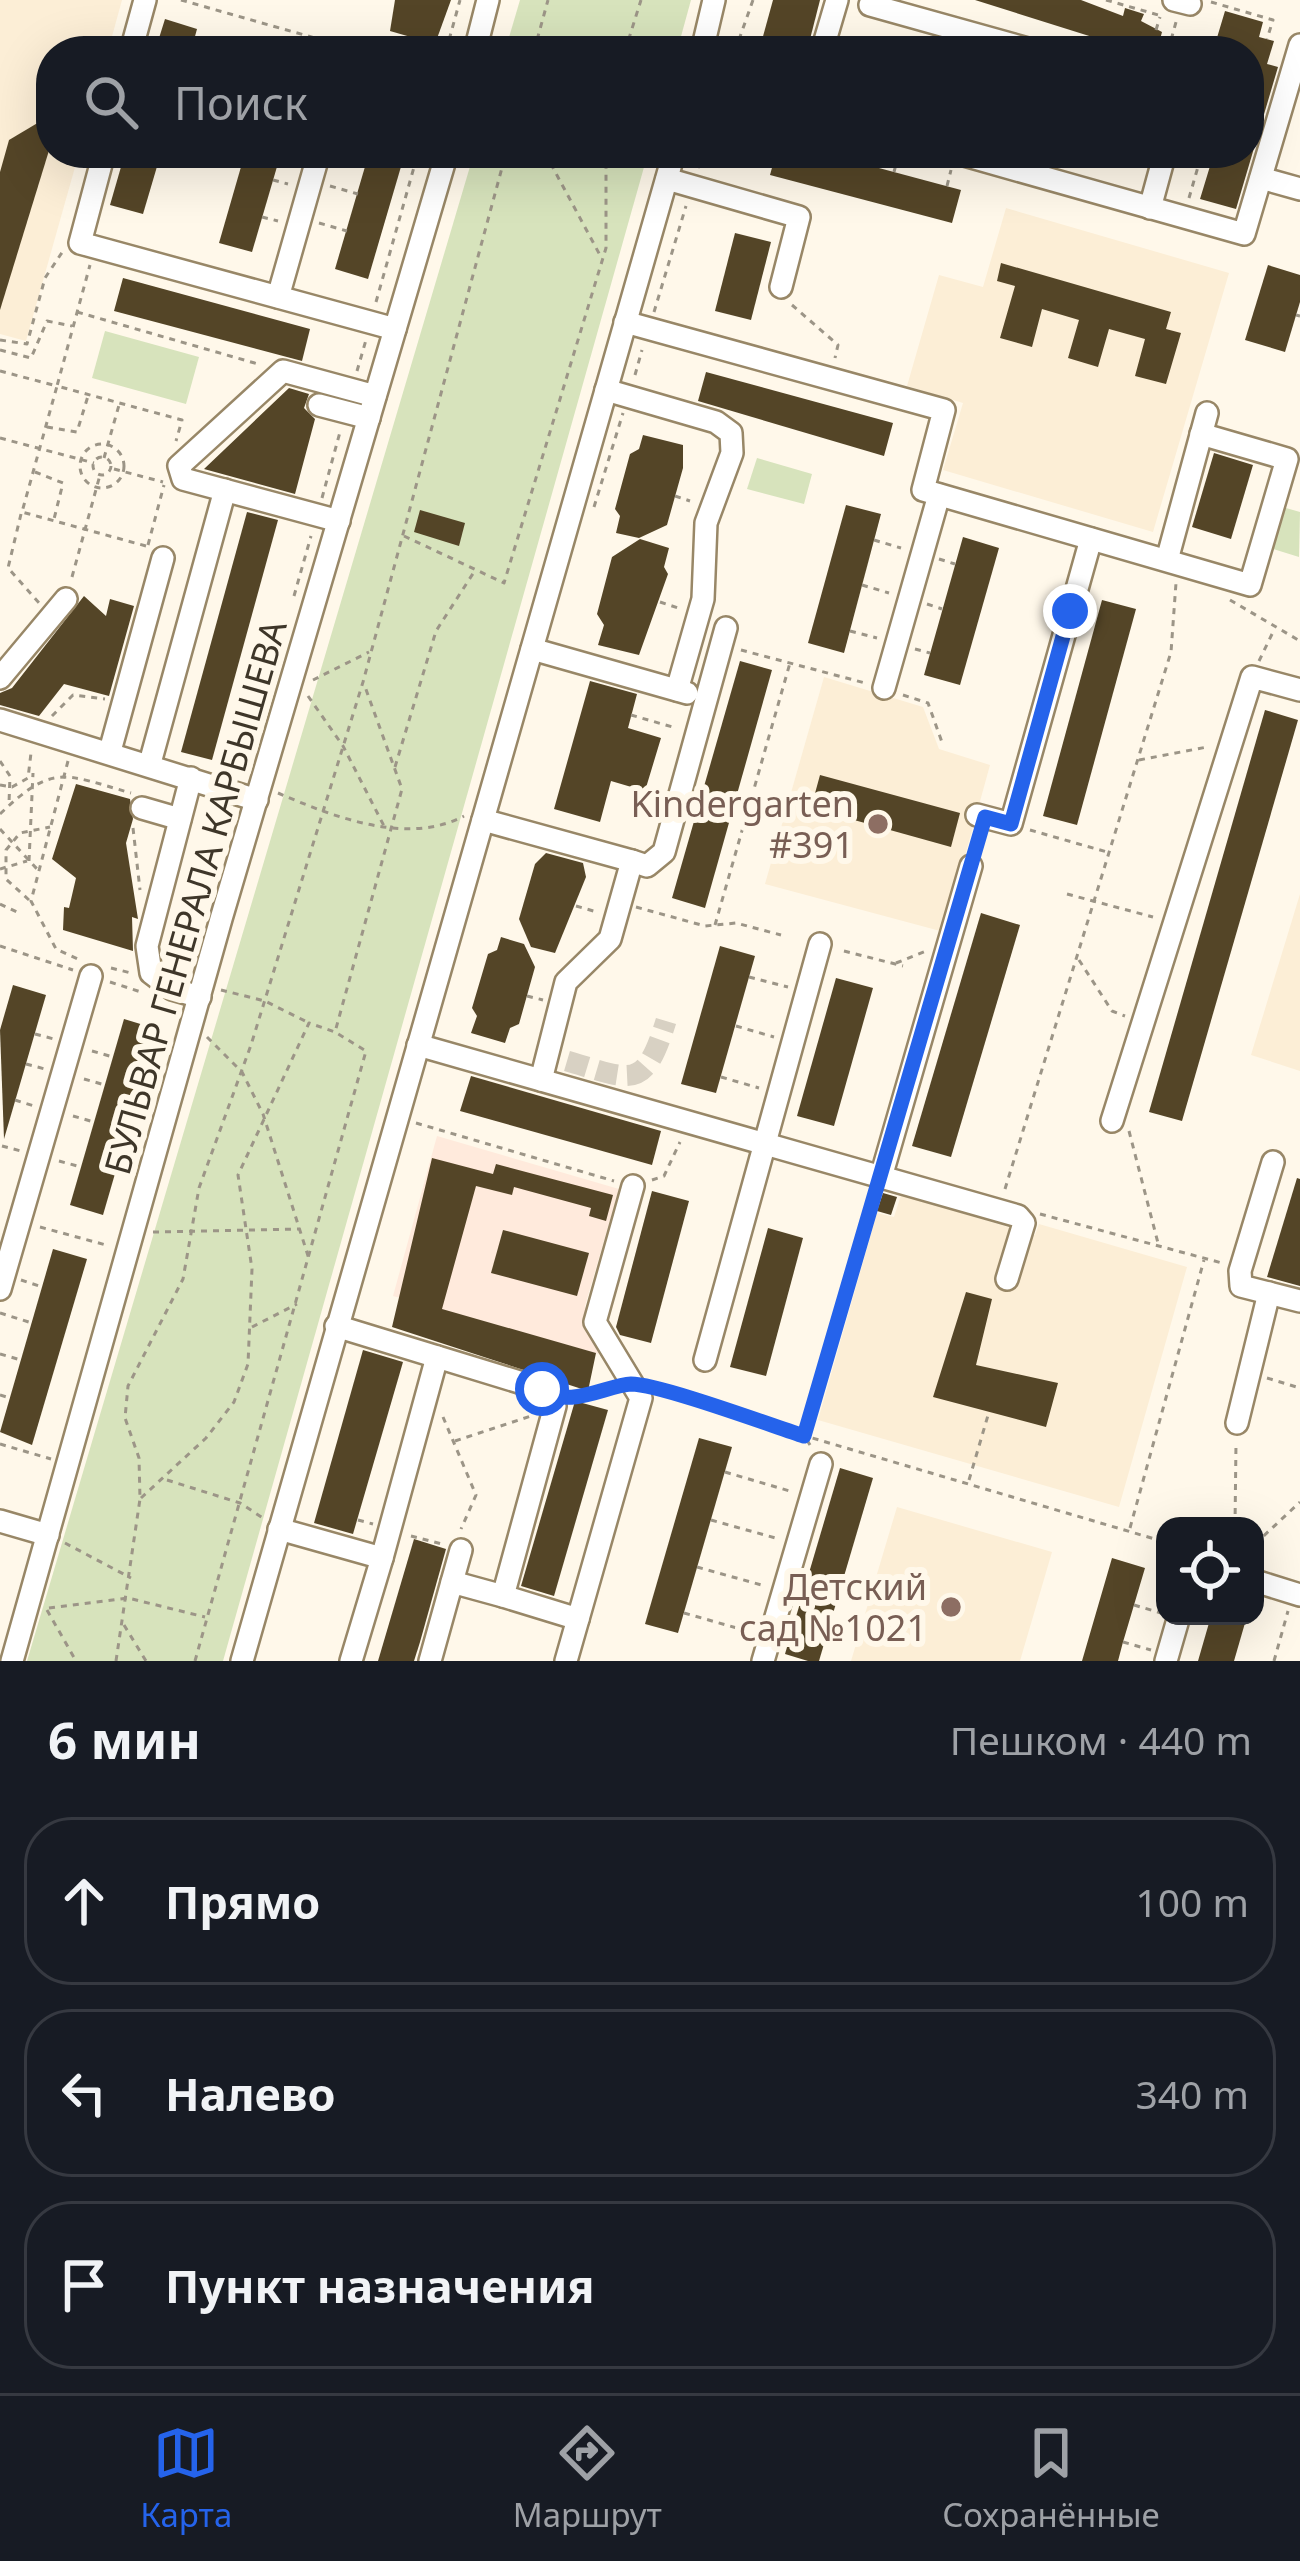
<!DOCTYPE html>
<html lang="ru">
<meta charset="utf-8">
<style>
body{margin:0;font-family:"Noto Sans",sans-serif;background:#20242c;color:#f1f3f6}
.controls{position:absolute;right:36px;bottom:36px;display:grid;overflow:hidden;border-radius:24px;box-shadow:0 12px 48px #0002}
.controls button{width:108px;height:108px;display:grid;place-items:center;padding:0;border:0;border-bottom:3px solid #363941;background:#171b24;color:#f1f3f6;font:60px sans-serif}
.stop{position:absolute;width:36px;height:36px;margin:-27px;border:9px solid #2563eb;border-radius:50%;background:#fff}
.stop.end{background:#2563eb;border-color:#fff;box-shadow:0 3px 12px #0008}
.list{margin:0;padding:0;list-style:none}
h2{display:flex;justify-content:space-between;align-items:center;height:156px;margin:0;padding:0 48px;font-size:51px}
h2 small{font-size:39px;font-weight:400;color:#9ea1a6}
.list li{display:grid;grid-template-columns:78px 1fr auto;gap:36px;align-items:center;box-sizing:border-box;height:168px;margin:0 24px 24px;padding:0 24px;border:3px solid #363941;border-radius:48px}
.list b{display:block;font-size:45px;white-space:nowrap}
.list em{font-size:39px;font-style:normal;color:#9ea1a6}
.icon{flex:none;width:66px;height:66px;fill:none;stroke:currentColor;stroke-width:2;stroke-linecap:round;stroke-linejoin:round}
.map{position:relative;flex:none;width:1300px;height:1661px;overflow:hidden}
.search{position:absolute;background:#171b24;box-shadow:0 12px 48px #0002;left:36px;right:36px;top:36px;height:132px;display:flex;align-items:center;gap:30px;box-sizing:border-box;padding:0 42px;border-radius:48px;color:#9ea1a6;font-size:45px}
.sheet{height:732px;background:#171b24}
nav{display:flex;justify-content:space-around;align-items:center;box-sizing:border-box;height:168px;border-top:3px solid #363941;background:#171b24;font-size:33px;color:#9ea1a6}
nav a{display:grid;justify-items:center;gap:6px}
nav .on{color:#2563eb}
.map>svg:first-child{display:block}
.commercial{fill:#ffeadc}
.built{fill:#fceed6}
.green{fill:#d7e3bc}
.building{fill:#544527}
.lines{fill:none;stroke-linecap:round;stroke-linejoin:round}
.minor-tunnel{stroke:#d8d1c3;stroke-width:21;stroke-dasharray:21 10;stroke-linecap:butt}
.minor-casing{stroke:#988767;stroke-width:26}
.path{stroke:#9c9587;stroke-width:3;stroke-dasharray:6 6;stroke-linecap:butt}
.minor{stroke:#fff;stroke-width:21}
.route{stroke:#2563eb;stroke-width:15}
.education-dot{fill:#8d6e63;stroke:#fff8ea;stroke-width:4.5}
.labels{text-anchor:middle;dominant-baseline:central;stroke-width:12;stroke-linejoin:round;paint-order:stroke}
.education-label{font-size:36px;fill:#785e54;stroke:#fff8ea;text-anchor:end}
.street-label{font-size:36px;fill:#3e3629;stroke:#fff8ea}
</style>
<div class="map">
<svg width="1300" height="1661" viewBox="0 0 1300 1661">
<rect width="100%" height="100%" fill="#fff8ea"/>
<path class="commercial" d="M437 1136 619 1189 585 1306 599 1354 393 1296Z"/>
<g class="built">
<path d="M0 0H122L108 51H51V153H79L26 341 0 334Z"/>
<path d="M1006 208 1229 273 1153 532 943 470 963 403 907 386 939 275 983 287Z"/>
<path d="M824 677 923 707 939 749 990 765 944 932 765 884Z"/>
<path d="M1300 894V1071L1251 1055Z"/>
<path d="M901 1195 1035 1235 1039 1224 1187 1267 1119 1507 818 1420 877 1213 894 1217Z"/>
<path d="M897 1507 1052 1552 1020 1661H851Z"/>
</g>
<g class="green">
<path d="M520 0H691L677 51H505Z"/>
<path d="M474 153H648L223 1661H27Z"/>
<path d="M105 331 199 357 186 404 92 378Z"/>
<path d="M757 458 812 474 804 504 747 489Z"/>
<path d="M1279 506 1300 512 1299 557 1267 547Z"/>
</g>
<g class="building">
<path d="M395 0H451L435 44 390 31Z"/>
<path d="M773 0H820L807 51H759Z"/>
<path d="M975 0H1081L1123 16 1125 8 1144 14 1141 21 1162 32 1157 51H1137Z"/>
<path d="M1225 11 1263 22 1259 37 1274 41 1267 64 1278 67 1236 209 1200 199 1214 153H1249V51L1216 41Z"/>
<path d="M165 19 197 29 191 51H155Z"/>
<path d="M51 115V144L0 310V172L9 140Z"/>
<path d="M125 153H161L143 214 110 205Z"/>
<path d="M245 153H281L252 252 219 243Z"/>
<path d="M369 153H405L368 279 335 269Z"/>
<path d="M776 153H823L961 190 952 223 770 175Z"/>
<path d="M735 233 771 242 751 320 715 311Z"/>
<path d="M1001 263 1171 312 1166 329 1181 333 1166 384 1135 376 1145 339 1109 329 1098 367 1068 358 1079 320 1042 309 1032 347 1000 338 1015 286 997 281Z"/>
<path d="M1268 265 1300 275V302L1285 352 1245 340Z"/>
<path d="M123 278 310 329 302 361 114 311Z"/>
<path d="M706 372 893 423 884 456 698 401Z"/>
<path d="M289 388 309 394 304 408 315 419 295 494 204 469Z"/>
<path d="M643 435 683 445V468L667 525 639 538 616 533 620 516 615 509 630 454 639 449Z"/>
<path d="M1214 453 1253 465 1231 539 1192 527Z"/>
<path d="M846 505 881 514 844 653 808 643Z"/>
<path d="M420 510 465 523 459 546 414 532Z"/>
<path d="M247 512 278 520 212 760 181 752Z"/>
<path d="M963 537 999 548 960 685 924 675Z"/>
<path d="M640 539 669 548 664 567 668 574 639 655 598 645 604 625 597 614 612 557Z"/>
<path d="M84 596 106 616 110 599 134 606 109 696 64 684 39 716 0 705V693L12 688Z"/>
<path d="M1102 600 1136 609 1077 825 1043 816Z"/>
<path d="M740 661 772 670 705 908 672 898Z"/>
<path d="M590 681 637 694 628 728 661 738 645 791 611 781 600 822 554 809Z"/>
<path d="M1265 710 1298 720 1182 1121 1149 1112Z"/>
<path d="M820 775 960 813 951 847 811 808Z"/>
<path d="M76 784 130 799 133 819 126 843 138 919 132 917 133 951 63 930 64 907 69 908 76 878 52 859Z"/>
<path d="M546 853 583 863 586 877 555 953 531 947 519 919 535 864Z"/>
<path d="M981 913 1020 925 951 1157 912 1146Z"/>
<path d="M501 937 524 944 535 967 519 1024 510 1028 505 1043 471 1033 477 1016 472 1008 488 954 497 950Z"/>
<path d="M720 946 755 956 716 1093 681 1084Z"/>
<path d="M836 978 873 988 834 1126 797 1116Z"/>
<path d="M13 985 46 995 4 1139 0 1030Z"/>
<path d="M124 1019 157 1029 103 1215 70 1205Z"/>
<path d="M471 1076 661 1131 652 1165 460 1111Z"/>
<path d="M432 1158 493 1174 496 1164 613 1195 606 1221 589 1216 591 1208 514 1187 512 1195 476 1186 442 1309 596 1353 588 1391 392 1327Z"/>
<path d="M1297 1178 1300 1179V1286L1267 1277Z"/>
<path d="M652 1191 689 1201 651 1343 620 1335 616 1327Z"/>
<path d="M883 1193 897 1197 891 1215 877 1211Z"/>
<path d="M768 1228 803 1238 766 1376 730 1367Z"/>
<path d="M503 1230 589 1253 577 1296 491 1273Z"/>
<path d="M53 1249 87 1259 32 1445 0 1432Z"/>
<path d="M966 1292 992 1299 976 1365 1058 1383 1046 1427 933 1397Z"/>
<path d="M363 1350 403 1362 353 1534 314 1523Z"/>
<path d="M575 1401 608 1410 554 1596 521 1586Z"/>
<path d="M699 1438 732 1447 678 1633 645 1624Z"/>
<path d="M840 1468 873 1478 819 1661H808L785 1654Z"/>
<path d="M414 1539 446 1549 420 1642 414 1661H378Z"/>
<path d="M1112 1558 1145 1568 1123 1642 1118 1661H1082Z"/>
<path d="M1211 1616H1247L1234 1661H1198Z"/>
</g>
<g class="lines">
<path class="minor-tunnel" d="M567 1061C632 1080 644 1092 666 1021"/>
<g class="minor-casing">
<g id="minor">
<path d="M1174 0 1190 4"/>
<path d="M870 5 1035 51"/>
<path d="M131 51 145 0"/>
<path d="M348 51H361"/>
<path d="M475 51 488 0"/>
<path d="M702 51 714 0"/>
<path d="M822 51 837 0"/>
<path d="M104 153 80 243 395 329"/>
<path d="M957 153 1244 234 1300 45"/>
<path d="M1261 178 1300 189"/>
<path d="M667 179 799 217 781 287"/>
<path d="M1150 208 1165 153"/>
<path d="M278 297 319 153"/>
<path d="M625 322 944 410 923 490 1250 585 1287 459 1201 434"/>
<path d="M606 390 716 422 731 433 732 453 706 523 703 599 677 690"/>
<path d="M319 405 369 418"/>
<path d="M339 521 183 479 179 466 283 371 375 396"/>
<path d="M1167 560 1207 413"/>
<path d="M532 649 687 693"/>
<path d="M0 678 66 599"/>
<path d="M884 688 939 495"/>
<path d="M0 720 257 800"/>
<path d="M110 751 163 558"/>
<path d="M150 763 225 490"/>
<path d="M191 778 147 946 151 973 172 989 200 997"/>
<path d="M142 808 180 819"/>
<path d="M977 815 1011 824 1091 539"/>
<path d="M483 820 632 861"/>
<path d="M418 1045 1018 1216 1024 1223 1007 1279"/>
<path d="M541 1080 566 982 610 939 632 861 647 866 664 852 726 628"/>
<path d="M1112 1121 1252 677 1300 690"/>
<path d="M1273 1162 1240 1271 1241 1286 1300 1301"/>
<path d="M881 1177 971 866"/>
<path d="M0 1289 91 976"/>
<path d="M336 1326 542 1389 555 1406 503 1596 578 1619 641 1398 595 1322 633 1186"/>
<path d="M705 1360 820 944"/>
<path d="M1237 1423 1269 1293"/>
<path d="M0 1521 48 1535"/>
<path d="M279 1529 382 1558 351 1661"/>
<path d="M382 1558 437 1357"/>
<path d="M1255 1581 1300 1595"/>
<path d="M452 1582 461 1550"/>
<path d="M12 1661 221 919 447 153"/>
<path d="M242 1661 674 153"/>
<path d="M430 1661 452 1582 503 1596"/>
<path d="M566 1661 578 1619"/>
<path d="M763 1661 821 1464"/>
<path d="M1166 1661 1179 1616"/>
</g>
</g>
<g class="path">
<path d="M181 0 329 42"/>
<path d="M1106 0 1162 16"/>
<path d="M1211 2 1273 20 1267 39"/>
<path d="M1156 30 1160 17"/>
<path d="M446 51 460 0"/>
<path d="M534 51 548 0"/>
<path d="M625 51 641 0"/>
<path d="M735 51 753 0"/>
<path d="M1168 51 1176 22"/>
<path d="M355 153 368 157"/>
<path d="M545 153 601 257"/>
<path d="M841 158 843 153"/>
<path d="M698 168 703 153"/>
<path d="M894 172 899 153"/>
<path d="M273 180 288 184"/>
<path d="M330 186 358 194"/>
<path d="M947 186 951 170"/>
<path d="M1189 198 1202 153"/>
<path d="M262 217 278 221"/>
<path d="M319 223 347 231"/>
<path d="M376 302 418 153"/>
<path d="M792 305 838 345 835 358"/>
<path d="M77 312 258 364"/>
<path d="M654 312 686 206"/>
<path d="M1296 315 1300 316"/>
<path d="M0 340 27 344 45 278 63 251"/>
<path d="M0 350 31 358 47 321 72 326"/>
<path d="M0 371 57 386 90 265"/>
<path d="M357 371 366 340"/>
<path d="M635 375 642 350"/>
<path d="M47 427 77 432 88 396"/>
<path d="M0 438 94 463"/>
<circle cx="102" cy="466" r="22"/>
<circle cx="102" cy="466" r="9"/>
<path d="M104 458 119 405"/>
<path d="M114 469 163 482"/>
<path d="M35 472 63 483 54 519"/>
<path d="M675 496 690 501"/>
<path d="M322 498 340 432"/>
<path d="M594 507 623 413"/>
<path d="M21 514 8 568 40 604"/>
<path d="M404 536 504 583 606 248V153"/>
<path d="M874 540 901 548"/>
<path d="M148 545 164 485"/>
<path d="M146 546 22 512 57 386 182 420 176 441"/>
<path d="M939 559 955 564"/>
<path d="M72 577 100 475"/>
<path d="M862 585 889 593"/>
<path d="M294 596 311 536"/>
<path d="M1230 600 1300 641"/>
<path d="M660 602 681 609"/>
<path d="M927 604 942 609"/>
<path d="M850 631 877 638"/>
<path d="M915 649 930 653"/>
<path d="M741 650 865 683"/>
<path d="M1259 661 1273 632"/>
<path d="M313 680 369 652"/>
<path d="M903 695 928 703 943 745"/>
<path d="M308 696 343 746 384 826"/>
<path d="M631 715 676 728"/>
<path d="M52 716 73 695 105 699"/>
<path d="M1139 760 1207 747"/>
<path d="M0 761 10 776 9 803"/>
<path d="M68 761 31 901 56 949 78 959"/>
<path d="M395 767 436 631 474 572"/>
<path d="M0 785 12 787 28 778 31 753"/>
<path d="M278 793C334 817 407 846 464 816"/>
<path d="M0 814C53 763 64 774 131 793"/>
<path d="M133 828 140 890"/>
<path d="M0 829 37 869"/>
<path d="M1030 830 1107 852"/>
<path d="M29 861 33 773"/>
<path d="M0 869 27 861"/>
<path d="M1067 894 1153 917"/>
<path d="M29 900 6 879V850L20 833 50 827"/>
<path d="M0 904 19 913"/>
<path d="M576 906 597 912"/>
<path d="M636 907 705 926 736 923 781 935"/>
<path d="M715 925 790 663"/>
<path d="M0 946 73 970"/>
<path d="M844 951 903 966"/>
<path d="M1079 960 1112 1011 1125 1016"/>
<path d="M896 963 926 951"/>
<path d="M111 968 131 973"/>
<path d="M749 977 788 987"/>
<path d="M110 982 141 992"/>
<path d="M221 990 265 1001 307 1022"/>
<path d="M527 996 543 1000"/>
<path d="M736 1026 774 1037"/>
<path d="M35 1034 54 1039"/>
<path d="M207 1037 242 1072 263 1114 309 1259"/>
<path d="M92 1051 113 1057"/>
<path d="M26 1064 45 1069"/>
<path d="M721 1077 759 1088"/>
<path d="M84 1079 105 1085"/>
<path d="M15 1100 34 1106"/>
<path d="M73 1116 94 1122"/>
<path d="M416 1123 614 1181"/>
<path d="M1129 1131 1158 1243"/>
<path d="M2 1146 21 1151"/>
<path d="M59 1161 81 1167"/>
<path d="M652 1180 664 1176 680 1142"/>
<path d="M1005 1189 1171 652 1176 583"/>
<path d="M1040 1214 1222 1263"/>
<path d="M40 1227 106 1245"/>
<path d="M153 1232 300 1229"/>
<path d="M21 1280 42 1287"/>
<path d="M0 1313 32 1323"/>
<path d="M252 1327 297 1304"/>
<path d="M0 1354 21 1360"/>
<path d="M1267 1378 1300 1388"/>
<path d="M570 1393 591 1398 613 1390"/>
<path d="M663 1394 1165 1542"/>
<path d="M0 1395 10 1398"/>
<path d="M443 1417 476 1495 461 1529"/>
<path d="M455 1441 531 1416"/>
<path d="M0 1444 51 1459"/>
<path d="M810 1445 804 1435 876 1196"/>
<path d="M725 1472 793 1492"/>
<path d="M167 1480 240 1503 263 1518"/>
<path d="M969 1480 989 1412"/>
<path d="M141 1498 206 1438 234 1402 248 1364 252 1269 238 1175 309 1023 335 1032 402 789 364 684"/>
<path d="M358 1520 373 1524"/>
<path d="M711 1520 779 1539"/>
<path d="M1235 1526 1236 1443"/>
<path d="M1130 1528 1204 1260"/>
<path d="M411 1536 442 1544"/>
<path d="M65 1543 131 1578"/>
<path d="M1255 1544 1300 1502"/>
<path d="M697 1567 765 1586"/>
<path d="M1134 1605 1161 1613"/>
<path d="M49 1608 128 1598 205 1617"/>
<path d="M47 1610 76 1661"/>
<path d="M684 1613 751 1632"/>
<path d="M124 1625 146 1661"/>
<path d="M1123 1642 1151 1650"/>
<path d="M116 1661 140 1499 139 1458 125 1418 128 1386 183 1279 199 1188 251 1045 363 682 506 153"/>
<path d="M195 1661 366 1051 335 1032"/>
<path d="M1274 1661 1288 1611"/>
</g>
<use href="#minor" class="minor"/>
</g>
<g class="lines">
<path class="route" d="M542 1389C567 1410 607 1385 631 1384 659 1384 770 1425 804 1436L985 817 1011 824 1070 611"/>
</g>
<g class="education-dot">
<circle cx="878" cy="824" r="12"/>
<circle cx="951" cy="1607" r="12"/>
</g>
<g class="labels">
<g class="education-label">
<text x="854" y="803">Kindergarten<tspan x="854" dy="41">#391</tspan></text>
<text x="927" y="1586">Детский<tspan x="927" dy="41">сад №1021</tspan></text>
</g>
<g class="street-label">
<text transform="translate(195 897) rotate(-74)">БУЛЬВАР ГЕНЕРАЛА КАРБЫШЕВА</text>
</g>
</g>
</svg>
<div class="controls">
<button><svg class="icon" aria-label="locate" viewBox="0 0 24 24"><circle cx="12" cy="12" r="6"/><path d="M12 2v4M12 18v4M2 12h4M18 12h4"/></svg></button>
</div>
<div class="stop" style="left:542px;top:1389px"></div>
<div class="stop end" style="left:1070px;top:611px"></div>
<div class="search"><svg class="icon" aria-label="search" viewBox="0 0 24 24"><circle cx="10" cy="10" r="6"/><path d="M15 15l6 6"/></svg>Поиск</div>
</div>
<section class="sheet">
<h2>6 мин<small>Пешком · 440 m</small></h2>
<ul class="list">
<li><svg class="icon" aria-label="ahead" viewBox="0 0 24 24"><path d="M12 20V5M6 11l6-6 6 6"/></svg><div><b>Прямо</b></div><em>100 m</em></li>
<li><svg class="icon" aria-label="left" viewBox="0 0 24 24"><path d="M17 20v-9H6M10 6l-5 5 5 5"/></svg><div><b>Налево</b></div><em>340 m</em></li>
<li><svg class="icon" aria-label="arrive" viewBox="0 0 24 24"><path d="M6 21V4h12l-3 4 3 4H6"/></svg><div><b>Пункт назначения</b></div></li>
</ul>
</section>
<nav>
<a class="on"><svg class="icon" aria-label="map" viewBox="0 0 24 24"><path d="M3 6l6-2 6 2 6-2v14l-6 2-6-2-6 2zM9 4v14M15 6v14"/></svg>Карта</a>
<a><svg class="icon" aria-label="directions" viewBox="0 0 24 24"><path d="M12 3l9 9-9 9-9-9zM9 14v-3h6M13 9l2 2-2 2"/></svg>Маршрут</a>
<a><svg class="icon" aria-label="saved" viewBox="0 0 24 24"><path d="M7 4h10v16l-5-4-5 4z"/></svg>Сохранённые</a>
</nav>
